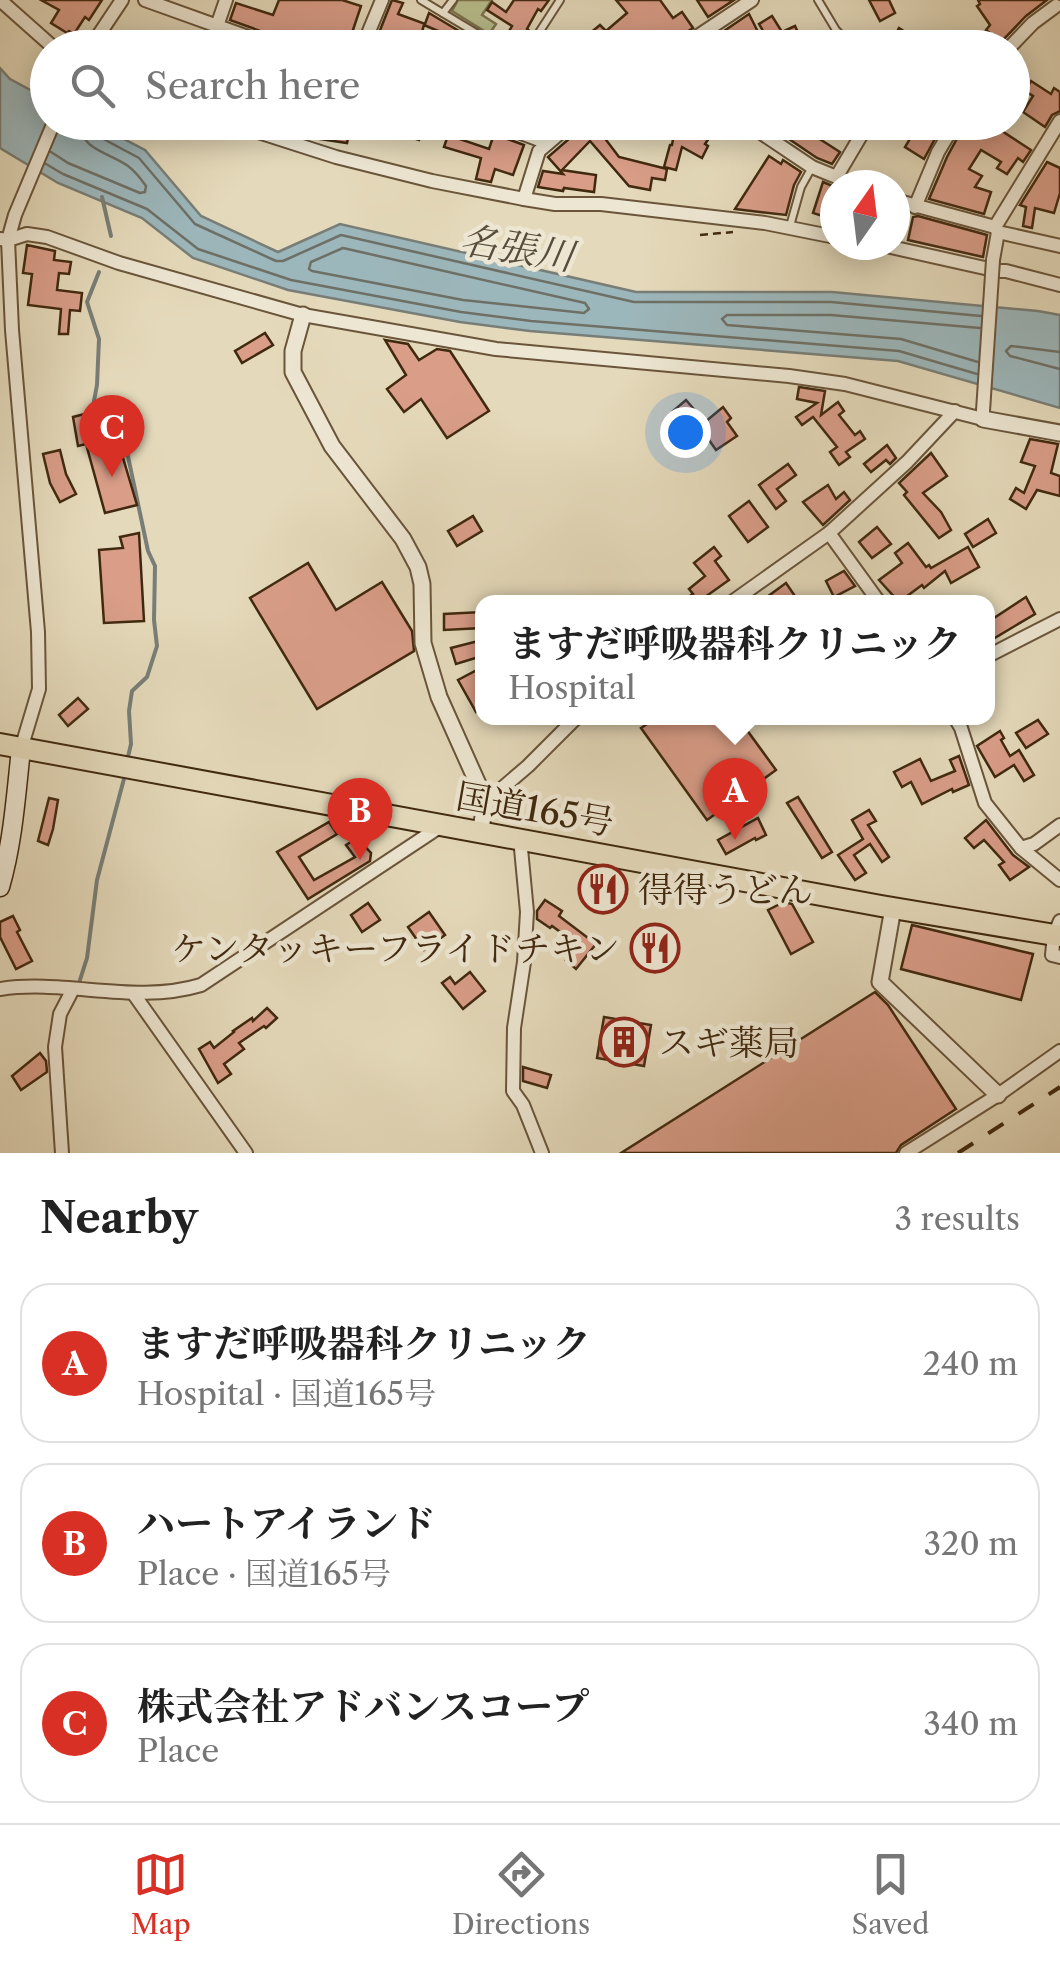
<!DOCTYPE html>
<meta charset="utf-8">
<style>
body{margin:0;font-family:"Libre Caslon Text","Noto Serif JP",serif;background:#f2f2f2;color:#222}
.compass{position:absolute;left:820px;top:170px;width:90px;height:90px;border-radius:50%;background:#fff;box-shadow:0 5px 25px #0003;rotate:14deg}
.you{position:absolute;left:685px;top:432px;width:35px;height:35px;margin:-25px;border:8px solid #fff;border-radius:50%;background:#1a73e8;box-shadow:0 0 0 15px #1a73e833}
.badge{display:grid;place-items:center;width:65px;height:65px;border-radius:50%;background:#d93025;color:#fff;font-size:32px;font-weight:700}
.pin{position:absolute;translate:-50% -82px;filter:drop-shadow(0 2px 5px #0008)}
.pin::after{content:'';position:absolute;top:52px;width:35px;height:30px;background:inherit;clip-path:polygon(0 0,100% 0,50% 100%)}
.popup{position:absolute;left:475px;top:595px;width:520px;height:130px;box-sizing:border-box;display:grid;place-content:center;border-radius:20px;background:#fff;filter:drop-shadow(0 2px 8px #0005);font-size:32px;white-space:nowrap;color:#767676}
.popup b{font-size:38px;color:#222}
.popup::after{content:'';position:absolute;left:50%;top:100%;margin-left:-20px;border:20px solid transparent;border-top-color:#fff}
.list{margin:0;padding:0;list-style:none}
h2{display:flex;justify-content:space-between;align-items:center;height:130px;margin:0;padding:0 40px;font-size:42px}
h2 small{font-size:32px;font-weight:400;color:#767676}
.list li{display:grid;grid-template-columns:65px 1fr auto;gap:30px;align-items:center;box-sizing:border-box;height:160px;margin:0 20px 20px;padding:0 20px;border:2px solid #e0e0e0;border-radius:30px}
.list b{display:block;font-size:38px;white-space:nowrap}
.list p{margin:0;font-size:32px;white-space:nowrap;color:#767676}
.list em{font-size:32px;font-style:normal;color:#767676}
.icon{flex:none;width:55px;height:55px;fill:none;stroke:currentColor;stroke-width:2;stroke-linecap:round;stroke-linejoin:round}
.map{position:relative;flex:none;width:1060px;height:1153px;overflow:hidden}
.search{position:absolute;background:#fff;box-shadow:0 5px 25px #0003;left:30px;right:30px;top:30px;height:110px;display:flex;align-items:center;gap:25px;box-sizing:border-box;padding:0 35px;border-radius:55px;color:#767676;font-size:38px}
.sheet{height:670px;background:#fff}
nav{display:flex;justify-content:space-around;align-items:center;box-sizing:border-box;height:140px;border-top:2px solid #e0e0e0;background:#fff;font-size:28px;color:#767676}
nav a{display:grid;justify-items:center;gap:5px}
nav .on{color:#d93025}
.map>svg:first-child{display:block}
.green{fill:#b8be8d;stroke:#7c744e;stroke-width:2.5}
.water{fill:#9cb7bc;stroke:#787e77;stroke-width:2.5}
.lines{fill:none;stroke-linecap:round;stroke-linejoin:round}
.shore{stroke:#6e7066;stroke-width:2.5}
.stream{stroke:#787e77;stroke-width:4}
.building{fill:#d99d88;stroke:#41290f;stroke-width:2.5}
.service-casing{stroke:#6a553a;stroke-width:10}
.minor-casing{stroke:#6a553a;stroke-width:16}
.tertiary-casing{stroke:#6a553a;stroke-width:19}
.secondary-casing{stroke:#41290f;stroke-width:21}
.trunk-casing{stroke:#41290f;stroke-width:24}
.path{stroke:#41290f;stroke-width:2.5;stroke-dasharray:8 5;stroke-linecap:butt}
.service{stroke:#ede6d2;stroke-width:6}
.minor{stroke:#ede6d2;stroke-width:12}
.tertiary{stroke:#ede6d2;stroke-width:15}
.secondary{stroke:#ede6d2;stroke-width:18}
.trunk{stroke:#e4d9ba;stroke-width:20}
.rail{stroke:#41290f;stroke-width:4;stroke-dasharray:18 18;stroke-linecap:butt}
.minor-bridge-casing{stroke:#6a553a;stroke-width:16;stroke-linecap:butt}
.minor-bridge{stroke:#ede6d2;stroke-width:12}
.labels{text-anchor:middle;dominant-baseline:central;stroke-width:9;stroke-linejoin:round;paint-order:stroke}
.street-label{font-size:35px;fill:#41290f;stroke:#ede6d2}
.poi-label{font-size:35px;fill:#41290f;stroke:#ede6d2;text-anchor:start}
.water-label{font-size:38px;font-style:italic;fill:#584c3a;stroke:#ede6d2}
</style>
<div class="map">
<svg width="1060" height="1153" viewBox="0 0 1060 1153">
<rect width="100%" height="100%" fill="#e4d9ba"/>
<filter id="stains"><feTurbulence type="fractalNoise" baseFrequency=".002" numOctaves="4"/><feColorMatrix values="0 0 0 0 .2 0 0 0 0 .09 0 0 0 0 .02 0 0 0 .5 -.17"/></filter>
<radialGradient id="worn" r=".72"><stop offset=".6" stop-color="#630" stop-opacity="0"/><stop offset="1" stop-color="#630" stop-opacity=".3"/></radialGradient>
<path class="green" d="M458 0H492L482 15 496 24 489 34 452 11Z"/>
<path class="water" d="M0 68 10 79 47 99 48 122 93 123 145 150 201 216 278 252 340 224 636 292H832L1038 311 1060 315V408L898 361 530 331 460 322 288 290 193 258 142 218 58 183 0 148Z"/>
<g class="lines">
<g class="shore">
<path d="M91 122 92 129 96 135 139 158 195 224 276 261H283L341 235 634 302H831L981 316"/>
<path d="M51 152 68 163 140 193 145 192 146 186C141 179 135 171 128 166 109 152 81 151 79 122"/>
<path d="M46 164 63 174 147 209 198 249 291 280 461 312 531 321 899 351 977 374"/>
<path d="M343 248 585 303 589 309 584 313 463 300 312 271 309 269 311 262Z"/>
<path d="M1060 352 1011 346 1006 351 1010 356 1060 369"/>
<path d="M978 362 901 339 727 325 722 319 727 315H831L980 328"/>
</g>
<g class="stream">
<path d="M102 197 111 236"/>
<path d="M91 417 97 385 99 339 87 302 99 272"/>
<path d="M94 426 126 447 148 551 155 566 154 620 157 646 147 677 132 691 129 711 131 744 127 761"/>
<path d="M79 983 87 958 97 880 125 775"/>
</g>
</g>
<g class="building">
<path d="M41 0H102L89 20 85 17 74 34 69 31 67 33 51 23 59 10Z"/>
<path d="M279 0H342L361 6 347 48H312L285 40 230 20 236 3 273 15Z"/>
<path d="M392 0 403 3 398 14 425 24 429 13 464 34 457 43 452 40 449 48H438L443 33 424 25 417 48H373Z"/>
<path d="M514 0H549L541 11 538 9 527 29 531 32 522 48H516L504 40 512 26 487 10 492 2 506 12Z"/>
<path d="M616 0H660L673 18 682 12 693 28 674 40 670 48H660L652 37 640 48H632L626 41 617 48H572L600 25 606 31 627 13Z"/>
<path d="M697 0H734L708 17Z"/>
<path d="M869 0H889L895 13 880 21Z"/>
<path d="M978 0H1047L1026 16 1002 41 999 48H989L996 38 986 30 990 25 977 6 980 4Z"/>
<path d="M749 14 758 32 739 43 743 48H699Z"/>
<path d="M772 16 782 32 795 26 805 48H793L790 42 782 48H773L759 24Z"/>
<path d="M899 28 921 42 918 48H888Z"/>
<path d="M1031 81 1051 94 1054 88 1060 92V111L1052 115 1045 127 1023 112 1033 96 1025 91Z"/>
<path d="M301 122H315L338 129 339 126 350 129 347 143 320 139 322 133 300 126Z"/>
<path d="M398 122H424L419 140 396 133Z"/>
<path d="M676 122H720L705 144 708 146 702 158 682 147 676 170 664 167 670 145H672Z"/>
<path d="M764 122H793L840 152 832 164 817 158Z"/>
<path d="M926 122H944L924 159 905 147 914 132 918 135Z"/>
<path d="M966 122H1007L1002 131 1031 150 1023 162 1018 158 1007 174 997 168 1001 162 981 150 969 169 982 176 975 187 991 192 984 214 929 199 947 157Z"/>
<path d="M594 124 619 157 667 169 665 180 652 178 650 190 629 186 590 141 562 170 596 175 594 192 564 188 563 191 538 187 543 171 563 174 548 157 578 131 580 133Z"/>
<path d="M494 134 524 145 513 175 495 169 491 182 476 179 481 158 444 147 448 135 489 149Z"/>
<path d="M769 156 781 164 783 160 801 172 794 185 786 215 735 209Z"/>
<path d="M1047 162 1060 168V193L1054 213 1035 208 1032 228 1023 226 1026 207 1020 205Z"/>
<path d="M823 182 835 187V227L824 225 826 217 813 213Z"/>
<path d="M918 216 987 235 983 257 908 240 913 217Z"/>
<path d="M27 245 55 251 54 260 71 262 69 274 59 273 57 290 82 293 80 311 70 310 68 334H59L61 309 28 305 32 274 23 273Z"/>
<path d="M265 333 273 345 242 363 235 351Z"/>
<path d="M385 340 408 344 419 360 437 349 450 351 489 411 447 438 421 399 404 412 387 389 406 375Z"/>
<path d="M799 387 825 391 821 415 838 402 844 411 839 415 855 435 860 431 865 439 846 452 850 457 839 465 830 452 837 447 813 417 802 425 796 417 817 403 797 399Z"/>
<path d="M686 400 705 422 723 407 731 418 727 422 737 436 716 450 702 430 686 444 676 432 685 424 673 411Z"/>
<path d="M92 412 102 445 118 441 137 505 105 513 86 444 78 446 73 417Z"/>
<path d="M1030 439 1058 444 1051 473 1060 476V496L1037 490 1026 509 1010 499 1016 488 1024 493 1035 466 1021 462Z"/>
<path d="M887 445 896 458 890 464 886 460 871 472 864 464Z"/>
<path d="M60 450 66 474 76 494 60 502 50 483 43 454Z"/>
<path d="M931 453 947 476 923 493 941 512 951 530 939 538 904 495 907 492 899 483Z"/>
<path d="M788 464 796 475 777 489 786 501 776 509 759 485Z"/>
<path d="M828 485 836 499 844 492 850 500 823 525 803 502Z"/>
<path d="M749 501 768 527 748 542 729 516Z"/>
<path d="M473 516 482 531 457 546 448 531Z"/>
<path d="M988 519 996 533 973 547 965 534Z"/>
<path d="M877 527 891 544 872 558 859 542Z"/>
<path d="M139 533 144 621 104 623 99 550 123 548 120 537Z"/>
<path d="M908 543 926 567 929 565 931 568 968 547 979 567 951 583 945 571 924 588 922 585 899 602 879 580 902 563 895 553Z"/>
<path d="M714 547 721 556 715 561 729 580 705 597 708 602H679L693 594 689 589 705 576 694 563Z"/>
<path d="M308 563 336 610 382 582 412 631 414 651 317 709 250 598Z"/>
<path d="M844 571 855 586 834 597 826 581Z"/>
<path d="M786 583 797 599 792 602H772L767 597Z"/>
<path d="M1026 597 1035 614 988 642V622Z"/>
<path d="M482 612V628L444 630V614Z"/>
<path d="M482 640V656L456 664 451 648Z"/>
<path d="M477 670 482 681V708L476 712 458 680Z"/>
<path d="M78 698 88 709 68 726 59 715Z"/>
<path d="M656 718H756L744 726 776 770 707 820 641 728Z"/>
<path d="M1038 720 1048 734 1026 748 1016 733Z"/>
<path d="M1000 731 1004 738 1001 740 1010 756 1019 750 1034 775 1024 781 1014 765 995 777 977 746Z"/>
<path d="M959 756 969 785 953 792 952 789 922 804 911 782 902 787 894 772 920 759 931 781 955 771 950 760Z"/>
<path d="M798 797 832 852 822 858 787 803Z"/>
<path d="M49 798 58 800 53 829 48 845 38 841Z"/>
<path d="M869 810 876 821 868 825 889 857 882 862 870 844 854 855 866 873 855 880 838 855 863 839 852 820Z"/>
<path d="M758 818 766 835 756 840 755 838 726 854 718 840Z"/>
<path d="M986 820 1013 855 1029 867 1010 880 999 865 1004 862 984 840 974 848 965 838Z"/>
<path d="M329 822 337 834 299 857 314 880 355 857 346 845 357 838 371 853 370 861 308 899 277 852Z"/>
<path d="M597 870 620 874 614 903 591 899Z"/>
<path d="M545 900 562 911 559 916 596 944 576 969 566 960 578 945 552 926 550 928 537 919V911Z"/>
<path d="M784 902 792 904 813 942 791 954 768 910Z"/>
<path d="M368 903 380 920 362 932 351 915Z"/>
<path d="M429 912 445 935 424 950 408 927Z"/>
<path d="M13 916 20 930 17 932 32 961 16 969 0 937V922Z"/>
<path d="M912 925 1033 954 1021 1000 901 969Z"/>
<path d="M649 931 670 936 663 961 643 955Z"/>
<path d="M470 972 485 991 463 1009 442 983 450 977 455 984Z"/>
<path d="M875 992 888 1005 956 1109 901 1145 896 1153H621Z"/>
<path d="M267 1008 277 1018 266 1028 264 1026 239 1043 244 1049 224 1064 231 1074 218 1083 199 1049 210 1042 214 1048 234 1032 233 1031 252 1018 253 1021Z"/>
<path d="M604 1017 651 1025 644 1066 597 1058Z"/>
<path d="M40 1053 46 1061 47 1072 21 1090 12 1076Z"/>
<path d="M523 1067 551 1075 547 1088 523 1081Z"/>
</g>
<g class="lines">
<g class="service-casing">
<g id="service">
<path d="M421 0 501 48"/>
<path d="M818 0 836 30 854 48"/>
<path d="M443 13 453 0"/>
<path d="M529 48 560 0"/>
<path d="M790 226 801 187 811 169"/>
</g>
</g>
<g class="minor-casing">
<g id="minor">
<path d="M0 0 54 48"/>
<path d="M145 0 279 48"/>
<path d="M217 26 226 0"/>
<path d="M90 48 122 0"/>
<path d="M362 48 382 0"/>
<path d="M680 48 752 0"/>
<path d="M1009 48 1033 23 1056 6"/>
<path d="M227 122 336 157 432 181 524 199 539 151 573 122"/>
<path d="M491 122 548 143"/>
<path d="M745 122 812 167 856 185"/>
<path d="M837 176 869 122"/>
<path d="M524 199 555 204H601L765 223 835 237"/>
<path d="M895 200 995 227 998 232 1060 246"/>
<path d="M915 207 938 152 956 122"/>
<path d="M995 227 1060 121"/>
<path d="M0 239 8 240 27 234 47 237 119 263 303 315 496 349 789 376 845 384 983 419V411"/>
<path d="M882 245 998 271H1006L1060 285"/>
<path d="M993 260 998 232"/>
<path d="M829 533 879 602"/>
<path d="M732 602 829 533 907 462 955 411"/>
<path d="M988 656 1060 619"/>
<path d="M955 718 961 728 985 803 1021 848 1060 880"/>
<path d="M21 749 39 689 38 632 12 330 8 240 15 215 54 122"/>
<path d="M486 802 528 766 576 718"/>
<path d="M520 838 527 912 524 962 514 1028 513 1091 523 1105 542 1153"/>
<path d="M1021 848 1034 844 1060 825"/>
<path d="M1060 921 1054 935 1052 955 1060 957"/>
<path d="M0 989C67 979 135 1005 201 985L441 826"/>
<path d="M133 993 246 1153"/>
<path d="M62 1153 55 1047 60 1014 73 989"/>
<path d="M906 1153 998 1095 1060 1051"/>
</g>
</g>
<g class="tertiary-casing">
<g id="tertiary">
<path d="M303 315 293 351V372L332 446 403 539 418 567 422 584 423 643 439 697 486 802 480 832"/>
<path d="M983 419 1060 433"/>
<path d="M893 908 880 982 998 1095"/>
</g>
</g>
<g class="secondary-casing">
<path id="secondary" d="M0 887C13 842 16 795 21 749"/>
</g>
<g class="trunk-casing">
<path id="trunk" d="M0 744 881 906 1060 936"/>
</g>
<path class="path" d="M700 235 733 232"/>
<use href="#service" class="service"/>
<use href="#minor" class="minor"/>
<use href="#tertiary" class="tertiary"/>
<use href="#secondary" class="secondary"/>
<use href="#trunk" class="trunk"/>
<path class="rail" d="M958 1153 1060 1087"/>
<g class="minor-bridge-casing">
<path id="minor-bridge" d="M983 411 993 260"/>
</g>
<use href="#minor-bridge" class="minor-bridge"/>
</g>
<defs>
<g id="restaurant-ring" transform="scale(2.5)"><circle r="9.5" fill="#ede6d2" stroke="#8f2418" stroke-width="1.5"/><path d="M-5-6h1v4h1v-4h1v4h1v-4h1v5L-1.5 .5V6h-2V.5L-5-1ZM5-6V6H3V1.5H1.5Q1.5-4 5-6Z" fill="#8f2418"/></g>
<g id="building-ring" transform="scale(2.5)"><circle r="9.5" fill="#ede6d2" stroke="#8f2418" stroke-width="1.5"/><path d="M-4-6H4V6H1V3H-1V6H-4ZM-2.5-4.3h1.7v1.8h-1.7ZM.8-4.3h1.7v1.8H.8ZM-2.5-1h1.7V.8h-1.7ZM.8-1h1.7V.8H.8Z" fill="#8f2418"/></g>
</defs>
<g fill-rule="evenodd">
<use href="#restaurant-ring" x="603" y="889"/>
<use href="#restaurant-ring" x="655" y="948"/>
<use href="#building-ring" x="624" y="1042"/>
</g>
<g class="labels">
<g class="street-label">
<text transform="translate(535 809) rotate(10)">国道165号</text>
</g>
<g class="poi-label">
<text x="638" y="889">得得うどん</text>
<text x="620" y="948" text-anchor="end">ケンタッキーフライドチキン</text>
<text x="659" y="1042">スギ薬局</text>
</g>
<g class="water-label">
<text transform="translate(517 248) rotate(9)">名張川</text>
</g>
</g>
<rect width="100%" height="100%" filter="url(#stains)"/>
<rect width="100%" height="100%" fill="url(#worn)"/>
</svg>
<svg class="compass" viewBox="-18 -18 36 36"><path d="M0-13l5 13h-10z" fill="#e53935"/><path d="M0 13l5-13h-10z" fill="#767676"/></svg>
<div class="you"></div>
<div class="pin badge" style="left:735px;top:840px">A</div>
<div class="popup"><b>ますだ呼吸器科クリニック</b>Hospital</div>
<div class="pin badge" style="left:360px;top:860px">B</div>
<div class="pin badge" style="left:112px;top:477px">C</div>
<div class="search"><svg class="icon" aria-label="search" viewBox="0 0 24 24"><circle cx="10" cy="10" r="6"/><path d="M15 15l6 6"/></svg>Search here</div>
</div>
<section class="sheet">
<h2>Nearby<small>3 results</small></h2>
<ul class="list">
<li><span class="badge">A</span><div><b>ますだ呼吸器科クリニック</b><p>Hospital · 国道165号</p></div><em>240 m</em></li>
<li><span class="badge">B</span><div><b>ハートアイランド</b><p>Place · 国道165号</p></div><em>320 m</em></li>
<li><span class="badge">C</span><div><b>株式会社アドバンスコープ</b><p>Place</p></div><em>340 m</em></li>
</ul>
</section>
<nav>
<a class="on"><svg class="icon" aria-label="map" viewBox="0 0 24 24"><path d="M3 6l6-2 6 2 6-2v14l-6 2-6-2-6 2zM9 4v14M15 6v14"/></svg>Map</a>
<a><svg class="icon" aria-label="directions" viewBox="0 0 24 24"><path d="M12 3l9 9-9 9-9-9zM9 14v-3h6M13 9l2 2-2 2"/></svg>Directions</a>
<a><svg class="icon" aria-label="saved" viewBox="0 0 24 24"><path d="M7 4h10v16l-5-4-5 4z"/></svg>Saved</a>
</nav>
